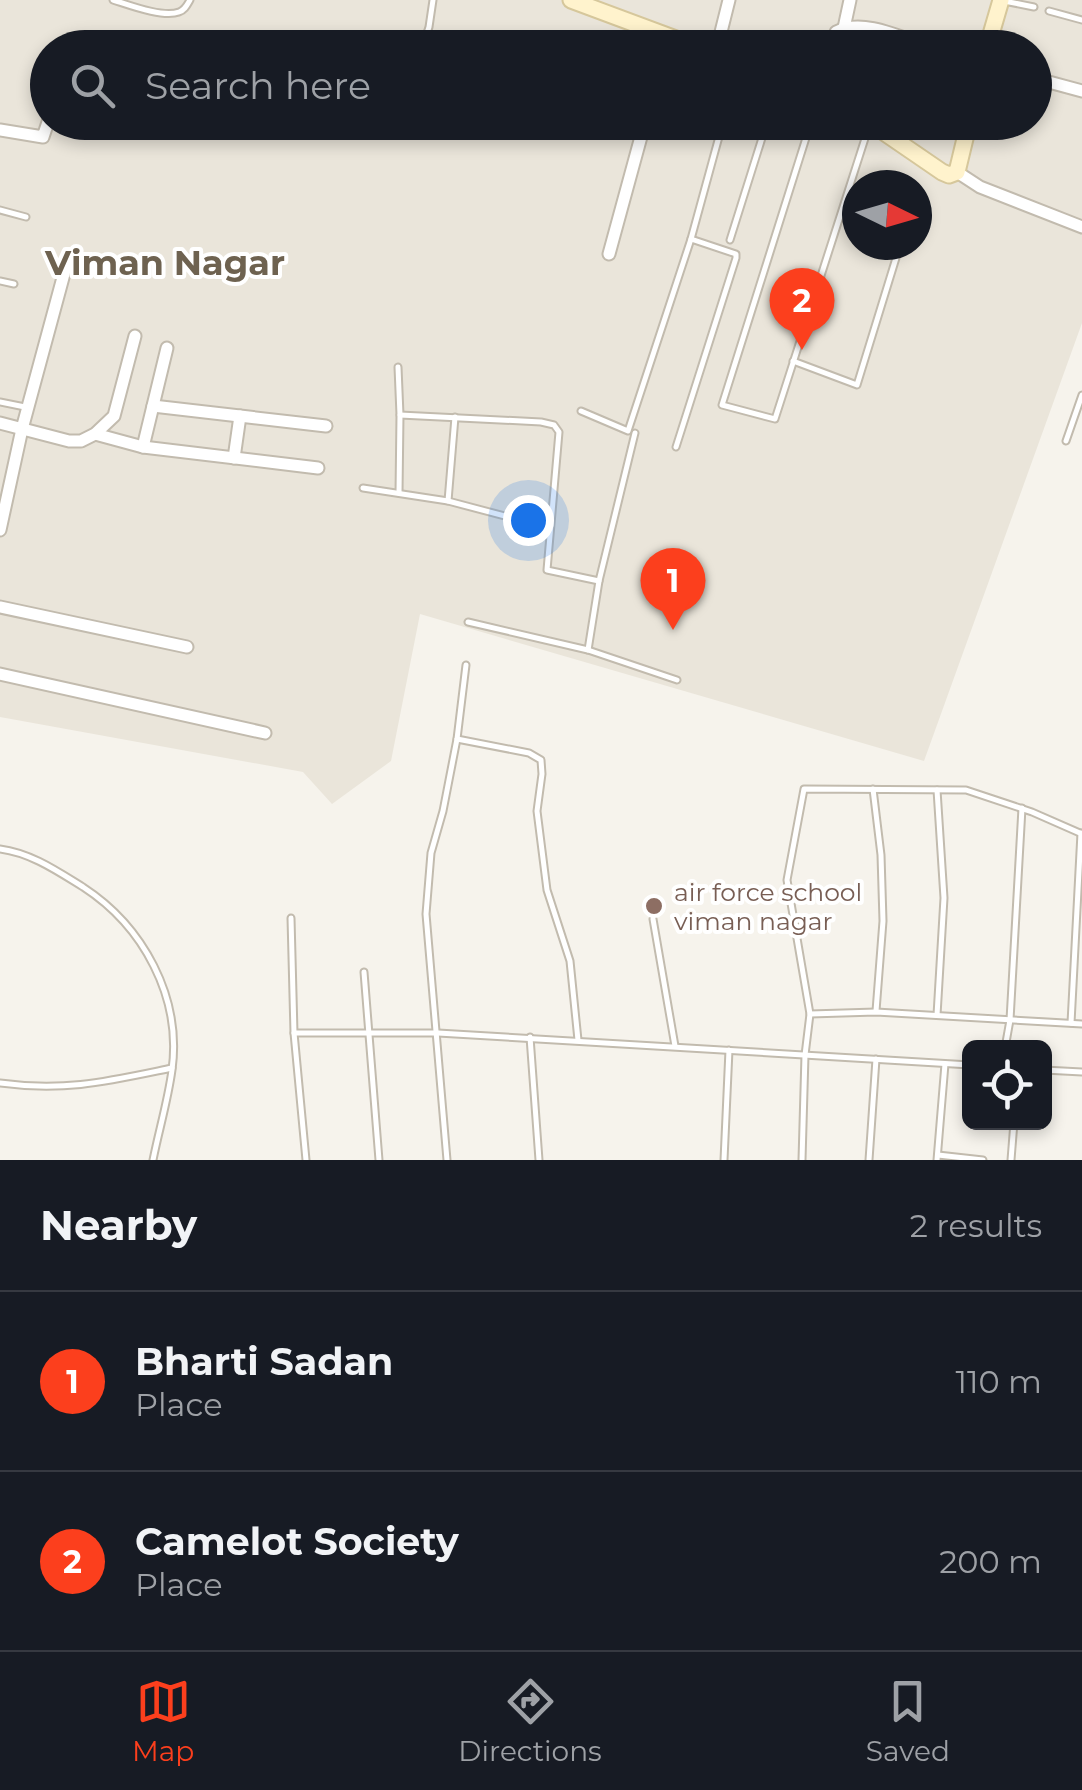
<!DOCTYPE html>
<style>
body{margin:0;font-family:Montserrat,sans-serif;background:#242831;color:#f1f3f6}
.controls{position:absolute;right:30px;bottom:30px;display:grid;overflow:hidden;border-radius:15px;box-shadow:0 5px 15px #0003}
.controls button{width:90px;height:90px;display:grid;place-items:center;padding:0;border:0;border-bottom:2px solid #363941;background:#171b24;color:#f1f3f6;font:50px sans-serif}
.compass{position:absolute;left:842px;top:170px;width:90px;height:90px;border-radius:50%;background:#171b24;box-shadow:0 5px 15px #0003;rotate:95deg}
.you{position:absolute;left:528px;top:520px;width:35px;height:35px;margin:-25px;border:8px solid #fff;border-radius:50%;background:#1a73e8;box-shadow:0 0 0 15px #1a73e833}
.badge{display:grid;place-items:center;width:65px;height:65px;border-radius:50%;background:#fc3f1d;color:#fff;font-size:32px;font-weight:700}
.pin{position:absolute;translate:-50% -82px;filter:drop-shadow(0 2px 5px #0008)}
.pin::after{content:'';position:absolute;top:52px;width:35px;height:30px;background:inherit;clip-path:polygon(0 0,100% 0,50% 100%)}
.list{margin:0;padding:0;list-style:none}
h2{display:flex;justify-content:space-between;align-items:center;height:130px;margin:0;padding:0 40px;font-size:42px}
h2 small{font-size:32px;font-weight:400;color:#9ea1a6}
.list li{display:grid;grid-template-columns:65px 1fr auto;gap:30px;align-items:center;box-sizing:border-box;height:180px;padding:0 40px;border-top:2px solid #363941}
.list b{display:block;font-size:38px;white-space:nowrap}
.list p{margin:0;font-size:32px;white-space:nowrap;color:#9ea1a6}
.list em{font-size:32px;font-style:normal;color:#9ea1a6}
.icon{flex:none;width:55px;height:55px;fill:none;stroke:currentColor;stroke-width:2;stroke-linecap:round;stroke-linejoin:round}
.map{position:relative;flex:none;width:1082px;height:1160px;overflow:hidden}
.search{position:absolute;background:#171b24;box-shadow:0 5px 15px #0003;left:30px;right:30px;top:30px;height:110px;display:flex;align-items:center;gap:25px;box-sizing:border-box;padding:0 35px;border-radius:55px;color:#9ea1a6;font-size:38px}
.sheet{height:490px;background:#171b24}
nav{display:flex;justify-content:space-around;align-items:center;box-sizing:border-box;height:140px;border-top:2px solid #363941;background:#171b24;font-size:28px;color:#9ea1a6}
nav a{display:grid;justify-items:center;gap:5px}
nav .on{color:#fc3f1d}
.map>svg:first-child{display:block}
.residential{fill:#eae5da;fill-rule:evenodd}
.lines{fill:none;stroke-linecap:round;stroke-linejoin:round}
.lane-casing{stroke:#c2bbae;stroke-width:9}
.street-casing{stroke:#c2bbae;stroke-width:15}
.secondary-casing{stroke:#d6c79b;stroke-width:19}
.lane{stroke:#fff;stroke-width:5}
.street{stroke:#fff;stroke-width:11}
.secondary{stroke:#fff3cd;stroke-width:15}
.education-dot{fill:#8d6e63;stroke:#fff;stroke-width:4}
.labels{text-anchor:middle;dominant-baseline:central;stroke-width:8;stroke-linejoin:round;paint-order:stroke}
.education-label{font-size:25px;fill:#785e54;stroke:#fff;text-anchor:start}
.district-label{font-size:35px;font-weight:bold;fill:#6e6250;stroke:#fff}
</style>
<div class="map">
<svg width="1082" height="1160" viewBox="0 0 1082 1160">
<rect width="100%" height="100%" fill="#f6f3ec"/>
<path class="residential" d="M0 0H1082V323L924 761 420 614 391 761 332 804 303 772 0 717ZM48 48H1034V122H48ZM857 185H917V245H857Z"/>
<g class="lines">
<g class="lane-casing">
<g id="lane">
<path d="M113 0C129 5 163 18 179 12 185 10 187 5 190 0"/>
<path d="M1004 1 1034 7"/>
<path d="M1049 11 1082 20"/>
<path d="M422 48 429 27 433 0"/>
<path d="M811 122 722 405 775 419 869 126"/>
<path d="M0 210 26 217"/>
<path d="M730 240 767 122"/>
<path d="M0 281 14 284"/>
<path d="M793 361 857 385 900 245"/>
<path d="M398 367 400 415 399 493"/>
<path d="M0 402 25 407"/>
<path d="M581 411 628 431 691 239 723 122"/>
<path d="M400 415 541 422 554 425 559 432 547 570 599 581"/>
<path d="M1066 441 1082 395"/>
<path d="M676 447 736 258V254L691 239"/>
<path d="M363 488 448 501 550 528"/>
<path d="M448 501 455 417"/>
<path d="M468 622 588 650 677 680"/>
<path d="M588 650 599 581 635 433"/>
<path d="M457 739 529 753 541 760 542 774 537 811 547 890 570 961 578 1040"/>
<path d="M873 789 881 855 883 921 876 1011"/>
<path d="M0 849C31 853 57 871 83 887 143 926 182 997 172 1070 168 1100 159 1130 153 1160"/>
<path d="M291 918 294 1033 306 1160"/>
<path d="M653 919 675 1046"/>
<path d="M364 972 379 1160"/>
<path d="M810 1014 876 1012 1082 1024"/>
<path d="M937 1015 944 898 937 790"/>
<path d="M1071 1023 1081 833"/>
<path d="M294 1033H438L970 1065"/>
<path d="M530 1037 539 1160"/>
<path d="M1005 1048 1010 1020 1022 808"/>
<path d="M1044 1070 1082 1072"/>
<path d="M0 1083C65 1092 109 1081 172 1068"/>
<path d="M938 1155 983 1160"/>
<path d="M447 1160 426 914 431 853 443 811 457 739 466 665"/>
<path d="M724 1160 729 1050"/>
<path d="M802 1160 805 1055 810 1014 787 880 804 789 966 790 1032 812 1082 834"/>
<path d="M869 1160 876 1059"/>
<path d="M937 1160 945 1064"/>
<path d="M1011 1160 1014 1122"/>
</g>
</g>
<g class="street-casing">
<g id="street">
<path d="M844 28 850 0"/>
<path d="M717 48 729 0"/>
<path d="M832 48 836 32C863 17 904 39 932 48"/>
<path d="M1034 78 1082 91"/>
<path d="M0 130 43 137 48 122"/>
<path d="M957 172 980 187 1082 227"/>
<path d="M609 254 645 122"/>
<path d="M153 406 326 426"/>
<path d="M0 423 69 441H81L95 434 114 416 135 336"/>
<path d="M95 434 143 447 167 348"/>
<path d="M143 447 318 468"/>
<path d="M234 458 240 416"/>
<path d="M0 530 22 429 68 259"/>
<path d="M0 607 187 647"/>
<path d="M0 674 265 733"/>
</g>
</g>
<g class="secondary-casing">
<g id="secondary">
<path d="M571 0 700 48"/>
<path d="M987 48 1001 0"/>
<path d="M869 122 942 172 949 175 957 172 969 122"/>
</g>
</g>
<use href="#lane" class="lane"/>
<use href="#street" class="street"/>
<use href="#secondary" class="secondary"/>
</g>
<circle class="education-dot" cx="654" cy="906" r="10"/>
<g class="labels">
<g class="education-label">
<text x="674" y="892">air force school<tspan x="674" dy="29">viman nagar</tspan></text>
</g>
<g class="district-label">
<text x="165" y="262">Viman Nagar</text>
</g>
</g>
</svg>
<div class="controls">
<button><svg class="icon" aria-label="locate" viewBox="0 0 24 24"><circle cx="12" cy="12" r="6"/><path d="M12 2v4M12 18v4M2 12h4M18 12h4"/></svg></button>
</div>
<svg class="compass" viewBox="-18 -18 36 36"><path d="M0-13l5 13h-10z" fill="#e53935"/><path d="M0 13l5-13h-10z" fill="#9ea1a6"/></svg>
<div class="you"></div>
<div class="pin badge" style="left:673px;top:630px">1</div>
<div class="pin badge" style="left:802px;top:350px">2</div>
<div class="search"><svg class="icon" aria-label="search" viewBox="0 0 24 24"><circle cx="10" cy="10" r="6"/><path d="M15 15l6 6"/></svg>Search here</div>
</div>
<section class="sheet">
<h2>Nearby<small>2 results</small></h2>
<ul class="list">
<li><span class="badge">1</span><div><b>Bharti Sadan</b><p>Place</p></div><em>110 m</em></li>
<li><span class="badge">2</span><div><b>Camelot Society</b><p>Place</p></div><em>200 m</em></li>
</ul>
</section>
<nav>
<a class="on"><svg class="icon" aria-label="map" viewBox="0 0 24 24"><path d="M3 6l6-2 6 2 6-2v14l-6 2-6-2-6 2zM9 4v14M15 6v14"/></svg>Map</a>
<a><svg class="icon" aria-label="directions" viewBox="0 0 24 24"><path d="M12 3l9 9-9 9-9-9zM9 14v-3h6M13 9l2 2-2 2"/></svg>Directions</a>
<a><svg class="icon" aria-label="saved" viewBox="0 0 24 24"><path d="M7 4h10v16l-5-4-5 4z"/></svg>Saved</a>
</nav>
